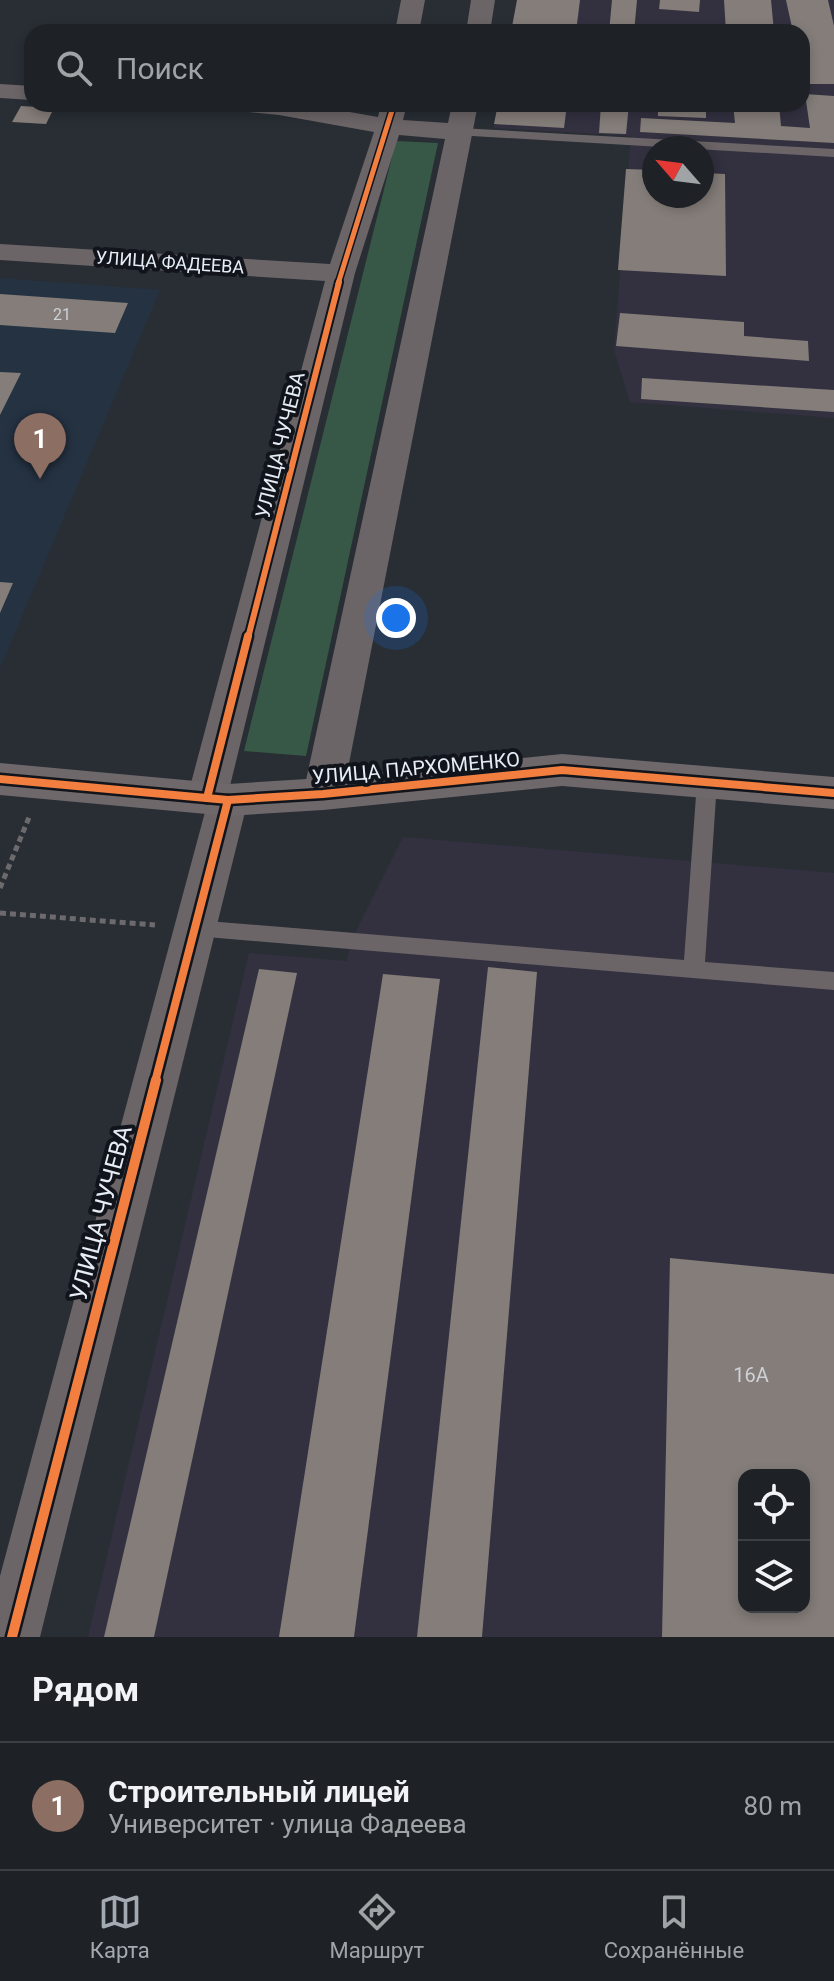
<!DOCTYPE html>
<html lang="ru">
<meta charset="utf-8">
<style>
body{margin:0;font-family:Roboto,sans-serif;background:#2b2f33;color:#f1f3f6}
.controls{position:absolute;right:24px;bottom:24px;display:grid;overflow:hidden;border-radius:16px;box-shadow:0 4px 12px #0003}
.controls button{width:72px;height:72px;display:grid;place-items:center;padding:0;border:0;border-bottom:2px solid #3c3f44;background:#1e2227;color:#f1f3f6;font:40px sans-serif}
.compass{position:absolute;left:642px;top:136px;width:72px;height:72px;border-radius:50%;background:#1e2227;box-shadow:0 4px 12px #0003;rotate:298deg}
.you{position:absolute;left:396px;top:618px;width:28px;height:28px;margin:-20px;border:6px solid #fff;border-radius:50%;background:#1a73e8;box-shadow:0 0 0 12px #1a73e833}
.badge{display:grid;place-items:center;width:52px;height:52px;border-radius:50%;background:#a4aab1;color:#fff;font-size:26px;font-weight:700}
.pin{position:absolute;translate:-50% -66px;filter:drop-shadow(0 2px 4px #0008)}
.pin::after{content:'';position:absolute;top:42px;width:28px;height:24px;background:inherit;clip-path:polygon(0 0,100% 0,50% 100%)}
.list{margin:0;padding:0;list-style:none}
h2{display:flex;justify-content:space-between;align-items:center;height:104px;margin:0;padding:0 32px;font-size:34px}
h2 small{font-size:26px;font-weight:400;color:#a1a4a7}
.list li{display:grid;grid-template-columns:52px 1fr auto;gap:24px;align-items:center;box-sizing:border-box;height:128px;padding:0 32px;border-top:2px solid #3c3f44}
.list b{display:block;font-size:30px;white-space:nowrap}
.list p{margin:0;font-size:26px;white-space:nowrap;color:#a1a4a7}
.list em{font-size:26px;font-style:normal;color:#a1a4a7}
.icon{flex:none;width:44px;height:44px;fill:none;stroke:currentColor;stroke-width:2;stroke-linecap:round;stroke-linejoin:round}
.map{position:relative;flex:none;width:834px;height:1637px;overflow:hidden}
.search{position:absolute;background:#1e2227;box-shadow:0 4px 12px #0003;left:24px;right:24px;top:24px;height:88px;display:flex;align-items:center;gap:20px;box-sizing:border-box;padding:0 28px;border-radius:24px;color:#a1a4a7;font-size:30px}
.sheet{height:232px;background:#1e2227}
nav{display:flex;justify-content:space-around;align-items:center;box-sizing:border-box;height:112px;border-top:2px solid #3c3f44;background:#1e2227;font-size:22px;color:#a1a4a7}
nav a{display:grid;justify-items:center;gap:4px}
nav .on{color:#a4aab1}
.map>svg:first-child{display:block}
.built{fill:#253242}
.industrial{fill:#333140;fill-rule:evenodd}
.green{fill:#385847}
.building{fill:#847d79;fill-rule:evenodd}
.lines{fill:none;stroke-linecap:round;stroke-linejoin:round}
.path{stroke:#6d6a6d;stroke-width:5;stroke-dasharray:6 4;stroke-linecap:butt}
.lane{fill:#6c6568;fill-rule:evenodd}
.street{fill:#6c6568;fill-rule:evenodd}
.secondary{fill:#6e686b;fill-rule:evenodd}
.cycleway-far3-casing{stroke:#11151b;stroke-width:8}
.cycleway-far2-casing{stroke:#11151b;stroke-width:10}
.cycleway-far1-casing{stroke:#11151b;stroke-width:13}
.cycleway-casing{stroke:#11151b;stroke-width:15}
.cycleway-far3{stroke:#f27e40;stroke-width:5}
.cycleway-far2{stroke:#f27e40;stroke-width:6}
.cycleway-far1{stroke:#f27e40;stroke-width:8}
.cycleway{stroke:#f27e40;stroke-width:10}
.labels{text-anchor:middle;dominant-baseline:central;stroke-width:8;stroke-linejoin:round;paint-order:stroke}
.number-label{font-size:16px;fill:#ced1d6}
.far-street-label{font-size:18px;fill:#e6edf5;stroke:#11151b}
.street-label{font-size:20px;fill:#e6edf5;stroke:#11151b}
.near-number-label{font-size:20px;fill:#ced1d6}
.near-street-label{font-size:24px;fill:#e6edf5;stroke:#11151b}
</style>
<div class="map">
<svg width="834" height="1637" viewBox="0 0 834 1637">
<rect width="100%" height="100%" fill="#282e34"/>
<path class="built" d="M0 278 160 290 0 668Z"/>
<g class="industrial">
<path d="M517 0H834V418L630 402 614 350 631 136 494 128 498 104H802V32H511ZM654 148H702V196H654Z"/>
<path d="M403 837 834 873V1637H88L249 953 347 961 351 941ZM744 1475H804V1607H744Z"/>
</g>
<path class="green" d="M396 141 438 143 306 756 244 751Z"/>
<g class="building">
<path d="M517 0H580L576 32H511Z"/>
<path d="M612 0H637L634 32H609Z"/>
<path d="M660 0H700L699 12 659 9Z"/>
<path d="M724 0H771L774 32H726Z"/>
<path d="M786 0H828L834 26V84H804L802 32H793Z"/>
<path d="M805 94 834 96V143L640 132 641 118 735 123 733 104H779L781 126 810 128Z"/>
<path d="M498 104H567L564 128 494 124Z"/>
<path d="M601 104H629L626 134 599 133Z"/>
<path d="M658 104H706V118L658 116Z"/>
<path d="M21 106 54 108 46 124 12 122Z"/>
<path d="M626 169 654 170V196H702V173L725 174 726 276 618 270Z"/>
<path d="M0 294 128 303 115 333 0 325Z"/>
<path d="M620 313 744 322V336L808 341 809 361 616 346Z"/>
<path d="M0 372 21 373 0 415Z"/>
<path d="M642 378 834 390V412L641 399Z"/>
<path d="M0 582 13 583 0 613Z"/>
<path d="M488 967 537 972 482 1637H417Z"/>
<path d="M259 969 297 973 154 1637H104Z"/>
<path d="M383 974 440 979 354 1637H279Z"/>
<path d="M670 1258 834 1274V1637H662ZM744 1475H804V1607H744Z"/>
</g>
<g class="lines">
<g class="path">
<path d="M0 888 30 815"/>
<path d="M0 913 155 925"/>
</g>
<g class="lane">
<path d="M460 128 834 149V157L455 135V129Z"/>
<path d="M707 775 717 782 705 962 834 972V990L195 936 188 934 184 928 188 922 195 920 684 960 697 782Z"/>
</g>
<g class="street">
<path d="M401 0H425L419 32H395Z"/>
<path d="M471 0H495L490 32H466Z"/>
<path d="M0 84 32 86V100L0 98Z"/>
<path d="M213 104H304L378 117 381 104H407L403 120 448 123 452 104H478L343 794 337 804 323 808 309 804 303 794 445 139 399 135 355 273 230 786 242 790 248 800 40 1637H0V1576L205 812 193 808 187 798 325 281 0 260V244L330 264 374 132 279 115 217 109Z"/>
</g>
<path class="secondary" d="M562 754 834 777V809L562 786 323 810 228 816 0 795V763L228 784 323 778Z"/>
<g class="cycleway-far3-casing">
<path id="cycleway-far3" d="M338 284 394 104"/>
</g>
<g class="cycleway-far2-casing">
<path id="cycleway-far2" d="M248 638 339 282"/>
</g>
<g class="cycleway-far1-casing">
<g id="cycleway-far1">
<path d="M0 779 228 800 323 794 562 770 834 793"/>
<path d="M207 798 248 636"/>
<path d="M155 1082 228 800"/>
</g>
</g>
<g class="cycleway-casing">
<path id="cycleway" d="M12 1637 156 1080"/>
</g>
<use href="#cycleway-far3" class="cycleway-far3"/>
<use href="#cycleway-far2" class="cycleway-far2"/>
<use href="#cycleway-far1" class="cycleway-far1"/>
<use href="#cycleway" class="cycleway"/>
</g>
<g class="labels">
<g class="number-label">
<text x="62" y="314">21</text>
</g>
<g class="far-street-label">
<text transform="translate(170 262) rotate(4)">УЛИЦА ФАДЕЕВА</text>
</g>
<g class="street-label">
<text transform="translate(280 445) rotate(-76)">УЛИЦА ЧУЧЕВА</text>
<text transform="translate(416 768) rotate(-5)">УЛИЦА ПАРХОМЕНКО</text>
</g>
<g class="near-number-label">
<text x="751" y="1375">16А</text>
</g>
<g class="near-street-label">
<text transform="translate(101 1213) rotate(-75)">УЛИЦА ЧУЧЕВА</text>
</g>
</g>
</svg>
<div class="controls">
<button><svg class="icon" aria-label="locate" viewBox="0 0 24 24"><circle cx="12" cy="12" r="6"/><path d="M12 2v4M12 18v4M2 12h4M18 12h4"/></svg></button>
<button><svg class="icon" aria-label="layers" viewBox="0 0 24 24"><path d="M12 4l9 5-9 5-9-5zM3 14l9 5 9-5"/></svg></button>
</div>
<svg class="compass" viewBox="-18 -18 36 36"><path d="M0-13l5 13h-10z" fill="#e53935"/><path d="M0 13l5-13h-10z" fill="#a1a4a7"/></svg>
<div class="you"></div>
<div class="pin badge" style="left:40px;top:479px;background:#8d6e63">1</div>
<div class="search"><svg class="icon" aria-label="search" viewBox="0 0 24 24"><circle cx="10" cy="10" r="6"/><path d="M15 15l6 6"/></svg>Поиск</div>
</div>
<section class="sheet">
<h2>Рядом<small></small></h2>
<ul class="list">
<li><span class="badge" style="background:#8d6e63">1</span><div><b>Строительный лицей</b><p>Университет · улица Фадеева</p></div><em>80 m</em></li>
</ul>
</section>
<nav>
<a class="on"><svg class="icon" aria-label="map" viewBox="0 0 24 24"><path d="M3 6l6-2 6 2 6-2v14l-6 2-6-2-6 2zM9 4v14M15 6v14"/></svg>Карта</a>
<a><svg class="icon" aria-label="directions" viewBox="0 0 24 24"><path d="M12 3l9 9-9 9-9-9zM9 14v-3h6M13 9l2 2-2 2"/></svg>Маршрут</a>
<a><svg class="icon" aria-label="saved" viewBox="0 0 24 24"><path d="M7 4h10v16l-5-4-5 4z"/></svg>Сохранённые</a>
</nav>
